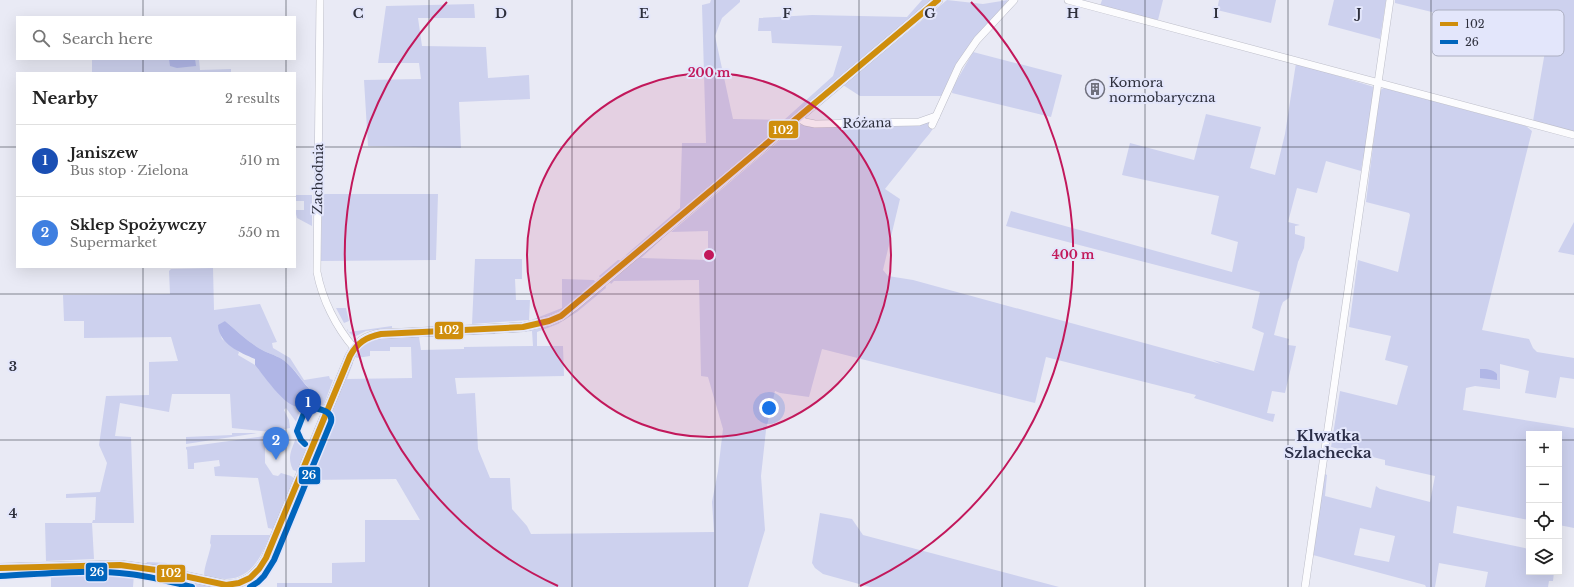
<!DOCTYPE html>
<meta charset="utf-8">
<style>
body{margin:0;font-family:"Libre Baskerville",serif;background:#f6f6f6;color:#222}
.controls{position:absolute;right:12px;bottom:12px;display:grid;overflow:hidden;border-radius:0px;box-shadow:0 4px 16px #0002}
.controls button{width:36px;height:36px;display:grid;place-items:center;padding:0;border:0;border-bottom:1px solid #e0e0e0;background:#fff;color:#222;font:20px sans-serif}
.you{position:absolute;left:769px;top:408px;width:14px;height:14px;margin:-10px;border:3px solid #fff;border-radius:50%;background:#1a73e8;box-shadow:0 0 0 6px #1a73e833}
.badge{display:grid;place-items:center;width:26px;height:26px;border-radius:50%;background:#0b8043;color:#fff;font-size:13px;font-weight:700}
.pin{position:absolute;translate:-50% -33px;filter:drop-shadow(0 1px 2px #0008)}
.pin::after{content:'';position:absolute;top:21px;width:14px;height:12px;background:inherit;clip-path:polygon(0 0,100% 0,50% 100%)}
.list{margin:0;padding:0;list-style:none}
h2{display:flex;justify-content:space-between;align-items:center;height:52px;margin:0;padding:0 16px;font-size:17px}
h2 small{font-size:13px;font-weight:400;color:#767676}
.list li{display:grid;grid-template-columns:26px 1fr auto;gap:12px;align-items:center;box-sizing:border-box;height:72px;padding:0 16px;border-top:1px solid #e0e0e0}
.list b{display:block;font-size:15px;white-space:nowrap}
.list p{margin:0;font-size:13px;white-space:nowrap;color:#767676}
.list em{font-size:13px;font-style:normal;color:#767676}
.icon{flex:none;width:22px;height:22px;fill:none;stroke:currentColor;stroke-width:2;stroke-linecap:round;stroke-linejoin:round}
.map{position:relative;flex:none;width:1574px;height:587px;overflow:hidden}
.search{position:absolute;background:#fff;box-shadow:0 4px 16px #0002;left:16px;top:16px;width:280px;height:44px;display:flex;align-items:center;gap:10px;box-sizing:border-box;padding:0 14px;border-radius:0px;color:#767676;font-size:15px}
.panel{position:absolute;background:#fff;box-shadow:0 4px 16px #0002;left:16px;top:72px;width:280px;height:196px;border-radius:0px}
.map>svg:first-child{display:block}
.green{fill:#cdd1ee;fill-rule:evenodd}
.water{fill:#b0b6e6}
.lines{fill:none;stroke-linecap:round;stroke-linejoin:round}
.minor-casing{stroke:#bcbdc8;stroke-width:8}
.tertiary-casing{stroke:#bcbdc8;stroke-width:10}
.minor{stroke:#fcfcfe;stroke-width:7}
.tertiary{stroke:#fcfcfe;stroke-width:9}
.bus-1-casing{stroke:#e3e6fb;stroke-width:9}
.bus-2-casing{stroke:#e3e6fb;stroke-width:9}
.bus-1{stroke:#cf8e0c;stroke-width:6}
.bus-2{stroke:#0065bd;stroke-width:6}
.grid{fill:none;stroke:#2d2f3c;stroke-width:1;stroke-opacity:0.55}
.ring{fill:none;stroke:#c2185b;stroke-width:2}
.labels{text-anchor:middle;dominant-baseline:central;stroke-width:4;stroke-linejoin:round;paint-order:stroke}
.poi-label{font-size:13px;fill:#2d2f3c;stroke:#e3e6fb;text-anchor:start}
.street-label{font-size:13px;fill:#2d2f3c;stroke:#e3e6fb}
.quarter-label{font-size:15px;font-weight:bold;fill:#2a2d47;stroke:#e3e6fb}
.key{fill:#e3e6fb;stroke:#acafc2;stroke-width:1}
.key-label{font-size:11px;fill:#2d2f3c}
.grid-label{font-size:13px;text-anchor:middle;font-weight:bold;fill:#2d2f3c;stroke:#e3e6fb;stroke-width:4;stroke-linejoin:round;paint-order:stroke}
.centre{fill:#c2185b;stroke:#e3e6fb;stroke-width:2}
.ring-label{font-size:12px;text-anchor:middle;font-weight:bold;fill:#c2185b;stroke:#e3e6fb;stroke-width:4;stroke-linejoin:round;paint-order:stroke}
.line-badge{stroke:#e3e6fb;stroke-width:1.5}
.badge-label{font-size:11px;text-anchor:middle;font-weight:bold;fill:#fff}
</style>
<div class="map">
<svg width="1574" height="587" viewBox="0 0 1574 587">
<rect width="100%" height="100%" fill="#e9eaf5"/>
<g class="green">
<path d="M711 0H740V2L722 18 715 36 733 119 784 120 833 76 842 46 772 43 771 31H758L759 18 812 15 907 17 922 0H933L628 257 626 255 680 208 682 143H706L702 5 710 3Z"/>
<path d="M947 0 983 4 1008 0 966 51 951 74 942 96H860L843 85Z"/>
<path d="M1102 0H1163L1158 20 1100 6Z"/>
<path d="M1219 0H1276L1271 23 1217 10Z"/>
<path d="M1334 0H1386L1380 39 1328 25Z"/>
<path d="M1395 0H1574V132L1533 121 1547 40 1395 3Z"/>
<path d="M474 4 475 18H418L422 46 486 47 488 78 529 75 530 99 459 102 461 148 368 146 364 80 421 79 419 63H378L386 6Z"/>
<path d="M973 52 1062 75 1051 117 952 93 953 87Z"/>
<path d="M92 59H199L200 70 231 69V73H92Z"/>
<path d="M1296 63 1374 87 1365 158H1363L1361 171 1326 161 1317 193 1297 188 1288 222 1300 225 1295 226V234L1305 237 1304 248 1298 262 1289 298 1283 302 1281 307 1274 335 1289 339 1288 345 1296 346 1285 393 1272 391 1267 413 1275 414 1273 422 1194 398 1196 395 1046 357 1035 403 822 349 809 397 780 393 775 391 766 430 761 476 765 530 748 587H277V583H332V563L365 562V520H420L396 479 307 480 289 520 286 519 350 362 353 363 347 379 412 378 411 347H390V351H370V356L357 358 354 356 358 348 368 339 495 332V334L419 337 421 350 464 349V347L533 346 532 331 507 333V331L532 329 605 284 606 288 577 312 558 324 537 332V346H563L564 376 455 378 457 394 475 393 478 449 490 478H510L512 509 527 526 531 534 714 532 712 502 718 471 723 429 708 377 701 376 699 280 614 281 611 284 609 281 660 238 662 239 641 258 708 260V231L671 232 799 124 811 127 916 126 939 116C933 132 927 136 917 149 906 163 895 176 885 189L900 199 883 270 888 276 913 280 1221 364 1213 360 1254 371 1264 333 1252 328 1260 292 1006 226 1011 211 1232 272 1238 242 1211 234 1219 196 1122 175 1130 143 1194 160 1206 114 1261 127 1250 168 1275 175 1285 134Z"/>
<path d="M1384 88 1526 126 1532 131 1482 330 1529 339 1533 348 1537 352 1574 358V379L1560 377 1556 398 1525 393 1529 371 1500 364V389L1475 386 1466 388 1463 410 1574 428V528L1559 525V434H1529V520L1457 506 1453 533 1529 549V572H1554L1553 581H1549L1548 587H1485L1488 572 1439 563 1435 587H1426L1425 585 1313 555 1325 474 1327 475 1325 496 1371 508 1376 486 1380 489 1430 502 1435 476 1385 465V460L1331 447 1340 391 1397 405 1408 366 1385 360 1391 336 1349 327 1358 260 1398 272 1410 215 1409 213 1366 202 1380 90ZM1360 528 1395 536 1389 562 1354 555Z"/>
<path d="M322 194H438L436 260 321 261Z"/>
<path d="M296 195H312V226L297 218 295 210H304V201H296Z"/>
<path d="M1574 222V255L1558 252Z"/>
<path d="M475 259H522V279H515L516 300H530L529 320 472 324Z"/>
<path d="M618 260 623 261 601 279 599 276Z"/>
<path d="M213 268 214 310 260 304 277 342 272 343 273 348 290 358 304 380 329 376 330 379 333 380 322 410 320 412C312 412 309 410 304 418H302L300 423 302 424 300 427 286 408 284 410 289 420 290 428 270 432 232 428 230 394H172L169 412 120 403 115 436 131 437 134 523H92L94 559 46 561 45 523H92L93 520H95L96 497 66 498V494L100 492 107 463 99 445 106 396 149 395V362L178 361 171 337 84 338V321H64L63 295 170 294 169 271 171 269ZM225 321C237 331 250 344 264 351 273 355 281 357 288 364 300 374 303 386 318 395L277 392 255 365 238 355 239 352 222 339 219 330Z"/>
<path d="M562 279 594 280 596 283C576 300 562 312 536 322L534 319 562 308Z"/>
<path d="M336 308H346L349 321 344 323Z"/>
<path d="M392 326V328L366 331 354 337 347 330V329L349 332Z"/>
<path d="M232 433H257L186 444V437L232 435Z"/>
<path d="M265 436V463L273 475 278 476 281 473 291 476 294 478 273 529 268 528 258 478 215 476 214 467 220 466 219 460 194 463V469H188L187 450 186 449V447Z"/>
<path d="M296 438 304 439 307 446 298 471H296L293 470C287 457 291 451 296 438Z"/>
<path d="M820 513 852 519 863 535 1059 587H870L823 574 815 568 812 563Z"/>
<path d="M211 535H270C262 555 252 579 226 579 219 579 212 577 204 576 204 566 209 556 211 545L210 543Z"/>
<path d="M147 562 167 563 166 568 146 564Z"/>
<path d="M111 567 143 572V575L134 574 133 587H51V573H37L38 569Z"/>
<path d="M148 572 214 586 213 587H172V582L147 578Z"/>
</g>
<g class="water">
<path d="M169 59H195L196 66 177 68 170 66Z"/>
<path d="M225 321C237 331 250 344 264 351 273 355 281 357 288 364 300 375 303 386 318 395V400L317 405C310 407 299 409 292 405 279 398 264 376 255 365V359C239 352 219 344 218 325Z"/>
<path d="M1480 369C1487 369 1492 369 1497 374V380L1480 378Z"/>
</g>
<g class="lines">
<g class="minor-casing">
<g id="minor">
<path d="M320 0 317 272C322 299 336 327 354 348"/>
<path d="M1068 0 1574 135"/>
<path d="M798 118 805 122 815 124 919 122 936 116"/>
<path d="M932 125 959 66 977 40 1014 0"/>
<path d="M1305 587 1390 0"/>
</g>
</g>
<g class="tertiary-casing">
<path id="tertiary" d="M0 568 120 565 156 570 226 585C245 584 257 575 266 558L350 356C357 342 366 336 381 334L523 327 549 321 561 316 574 306 938 0"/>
</g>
<use href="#minor" class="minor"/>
<use href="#tertiary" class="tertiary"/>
<g class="bus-1-casing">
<path id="bus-1" d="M0 568 120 565 156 570 226 585 239 583 250 578 259 569 266 558 350 356C357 343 366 337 381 334L523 327 549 321 561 316 938 0"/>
</g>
<g class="bus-2-casing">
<g id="bus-2">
<path d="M0 576C43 574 86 569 129 574 150 576 171 582 192 587"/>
<path d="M250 587 258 582 264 576 274 560 331 422C333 412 323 410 315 408L304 413 297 431 301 440 305 444"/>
</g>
</g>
<use href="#bus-1" class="bus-1"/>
<use href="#bus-2" class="bus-2"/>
</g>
<path class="grid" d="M143 0V17M286 0V17M429 0V587M572 0V587M715 0V587M859 0V587M1002 0V587M1145 0V587M1288 0V587M1431 0V587M143 59V73M286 59V73M0 147H17M295 147H1574M143 267V587M286 267V587M0 294H1574M0 440H1529M1559 440H1574"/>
<circle cx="709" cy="255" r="182" fill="#c2185b" fill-opacity=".12"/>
<g class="ring">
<circle cx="709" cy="255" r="182"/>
<path d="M558 586A364 364 0 0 1 447 2M971 2A364 364 0 0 1 860 586"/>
</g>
<defs>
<g id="building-ring" transform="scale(1)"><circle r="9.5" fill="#e3e6fb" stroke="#6f707d" stroke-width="1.5"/><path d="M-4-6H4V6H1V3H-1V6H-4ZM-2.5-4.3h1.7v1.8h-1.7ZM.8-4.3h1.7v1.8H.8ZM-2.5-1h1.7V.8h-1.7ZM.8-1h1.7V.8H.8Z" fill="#6f707d"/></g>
</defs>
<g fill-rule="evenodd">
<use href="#building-ring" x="1095" y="89"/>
</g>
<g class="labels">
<g class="poi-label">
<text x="1109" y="82">Komora<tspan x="1109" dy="15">normobaryczna</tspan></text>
</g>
<g class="street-label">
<text transform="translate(867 123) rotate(-1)">Różana</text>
<text transform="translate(318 179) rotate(-89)">Zachodnia</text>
</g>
<g class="quarter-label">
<text x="1328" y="435">Klwatka<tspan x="1328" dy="17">Szlachecka</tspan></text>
</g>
</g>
<rect x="1432" y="10" width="132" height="46" rx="6" class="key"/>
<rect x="1440" y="22" width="18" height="4" fill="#cf8e0c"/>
<rect x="1440" y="40" width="18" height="4" fill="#0065bd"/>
<g class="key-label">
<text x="1465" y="28">102</text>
<text x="1465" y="46">26</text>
</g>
<g class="grid-label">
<text x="358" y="18">C</text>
<text x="501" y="18">D</text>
<text x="644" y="18">E</text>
<text x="787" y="18">F</text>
<text x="930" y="18">G</text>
<text x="1073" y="18">H</text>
<text x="1216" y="18">I</text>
<text x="1359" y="18">J</text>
<text x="13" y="371">3</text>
<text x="13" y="518">4</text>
</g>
<circle cx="709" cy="255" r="6" class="centre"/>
<g class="ring-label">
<text x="709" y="77">200 m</text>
<text x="1073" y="259">400 m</text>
</g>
<g class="line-badge">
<rect x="768" y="120" width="31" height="19" rx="4" fill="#cf8e0c"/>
<rect x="434" y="321" width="30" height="19" rx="4" fill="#cf8e0c"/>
<rect x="298" y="466" width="23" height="19" rx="4" fill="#0065bd"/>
<rect x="85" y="562" width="23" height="20" rx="4" fill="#0065bd"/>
<rect x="156" y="564" width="30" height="19" rx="4" fill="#cf8e0c"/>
</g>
<g class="badge-label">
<text x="783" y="134">102</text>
<text x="449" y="334">102</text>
<text x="309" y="479">26</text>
<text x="97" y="576">26</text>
<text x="171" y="577">102</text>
</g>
</svg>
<div class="controls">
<button>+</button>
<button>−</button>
<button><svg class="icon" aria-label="locate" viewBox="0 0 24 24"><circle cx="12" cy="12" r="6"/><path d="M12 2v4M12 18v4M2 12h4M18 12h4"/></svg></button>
<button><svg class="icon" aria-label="layers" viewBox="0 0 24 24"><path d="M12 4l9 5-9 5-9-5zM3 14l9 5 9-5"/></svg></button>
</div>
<div class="you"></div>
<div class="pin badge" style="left:308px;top:422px;background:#1a4fb4">1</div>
<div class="pin badge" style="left:276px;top:460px;background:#3f7fe0">2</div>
<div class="search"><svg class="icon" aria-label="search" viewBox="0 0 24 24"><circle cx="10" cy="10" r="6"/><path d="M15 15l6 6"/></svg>Search here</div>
<section class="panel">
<h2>Nearby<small>2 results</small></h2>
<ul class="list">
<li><span class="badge" style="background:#1a4fb4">1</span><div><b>Janiszew</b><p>Bus stop · Zielona</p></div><em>510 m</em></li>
<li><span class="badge" style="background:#3f7fe0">2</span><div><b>Sklep Spożywczy</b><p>Supermarket</p></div><em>550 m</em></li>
</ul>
</section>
</div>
